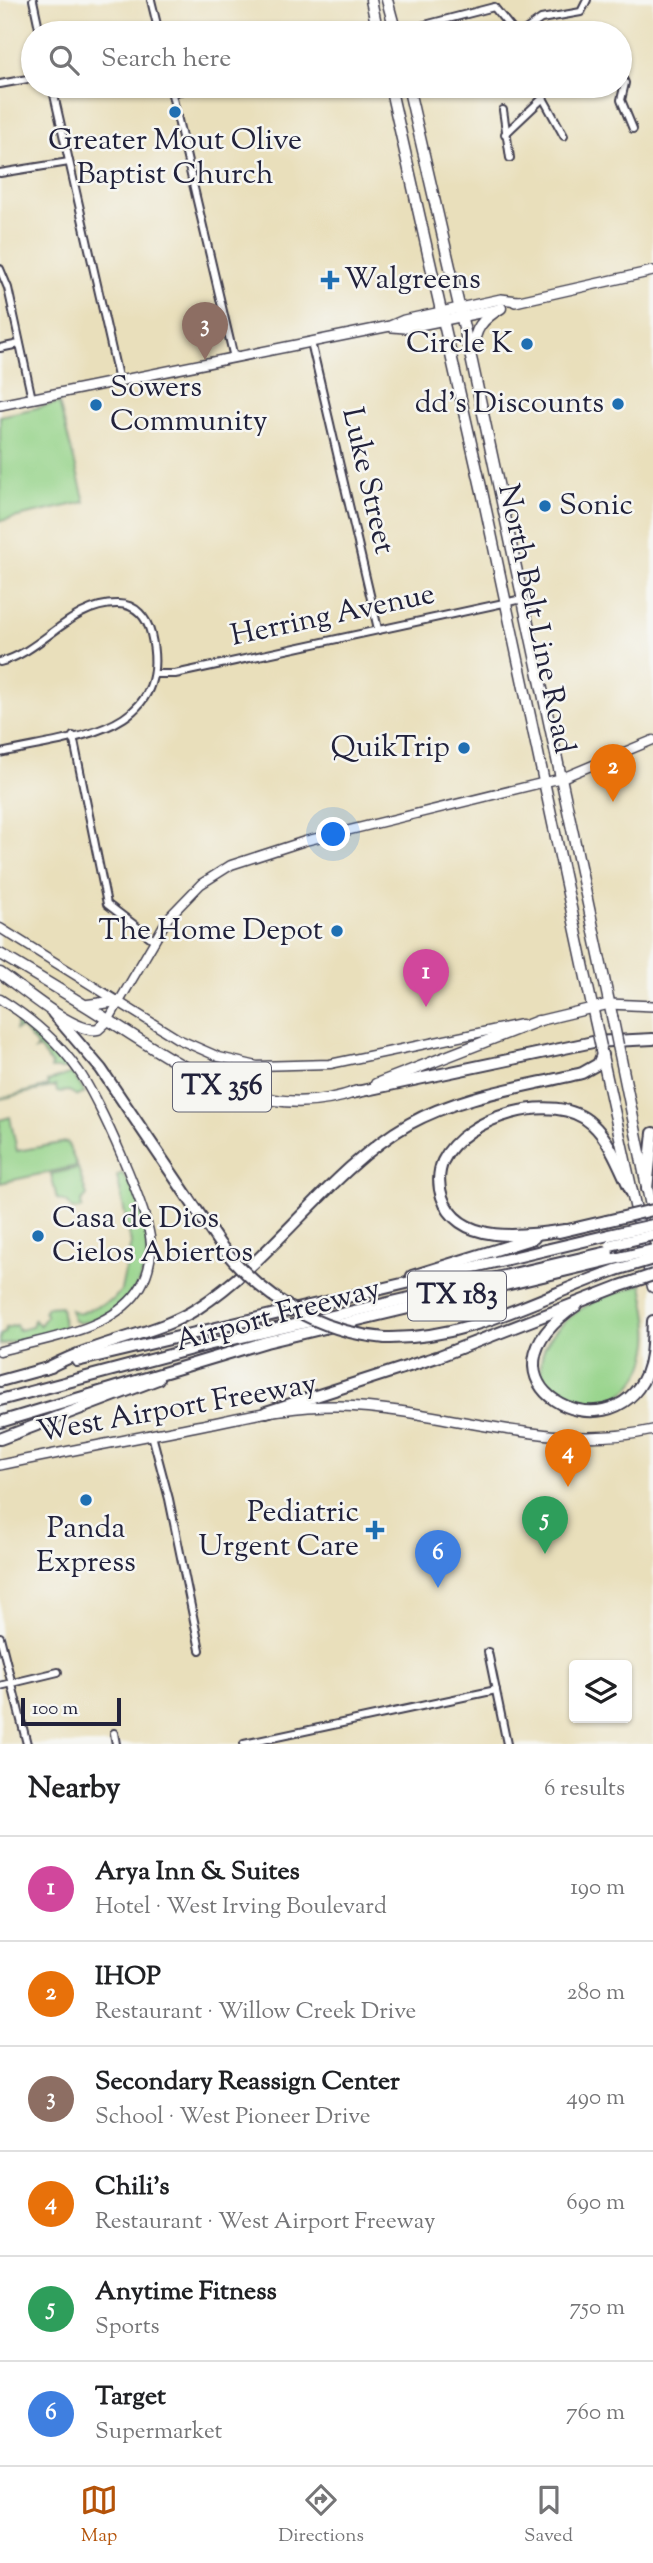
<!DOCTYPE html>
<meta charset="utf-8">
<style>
body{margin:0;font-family:"Sorts Mill Goudy",serif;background:#f6f6f6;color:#202124}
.controls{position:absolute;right:21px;bottom:21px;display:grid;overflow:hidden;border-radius:7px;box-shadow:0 2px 5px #0004}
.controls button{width:63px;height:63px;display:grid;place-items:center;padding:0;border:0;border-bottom:2px solid #e0e0e0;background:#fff;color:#202124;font:35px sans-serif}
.scale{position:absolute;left:21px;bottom:18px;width:100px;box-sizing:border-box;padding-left:7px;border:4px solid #22223b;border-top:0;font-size:19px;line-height:24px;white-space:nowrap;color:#22223b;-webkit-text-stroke:5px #f6f6f2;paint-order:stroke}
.you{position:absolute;left:334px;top:835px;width:24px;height:24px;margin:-18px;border:5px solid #fff;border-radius:50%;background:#1a73e8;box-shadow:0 0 0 10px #1a73e833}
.badge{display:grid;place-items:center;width:46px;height:46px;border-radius:50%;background:#b45309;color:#fff;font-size:23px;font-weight:700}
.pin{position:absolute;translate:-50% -58px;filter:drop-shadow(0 2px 4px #0008)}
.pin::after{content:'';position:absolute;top:37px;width:24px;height:21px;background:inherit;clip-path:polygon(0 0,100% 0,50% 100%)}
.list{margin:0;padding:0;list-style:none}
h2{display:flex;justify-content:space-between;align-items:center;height:91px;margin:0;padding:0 28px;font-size:30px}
h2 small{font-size:23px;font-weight:400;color:#757577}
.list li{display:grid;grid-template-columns:46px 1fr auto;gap:21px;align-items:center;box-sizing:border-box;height:105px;padding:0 28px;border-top:2px solid #e0e0e0}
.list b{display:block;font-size:26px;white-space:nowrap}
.list p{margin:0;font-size:23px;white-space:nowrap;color:#757577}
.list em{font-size:23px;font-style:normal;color:#757577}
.icon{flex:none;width:38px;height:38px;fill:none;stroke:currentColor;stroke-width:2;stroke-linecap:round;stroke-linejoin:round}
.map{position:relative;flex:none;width:653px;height:1744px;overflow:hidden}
.search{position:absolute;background:#fff;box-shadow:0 2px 5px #0004;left:21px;right:21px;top:21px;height:77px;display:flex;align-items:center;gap:18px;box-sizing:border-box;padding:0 24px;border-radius:38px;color:#757577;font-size:26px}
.sheet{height:721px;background:#fff}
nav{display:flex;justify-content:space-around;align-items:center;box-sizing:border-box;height:98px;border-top:2px solid #e0e0e0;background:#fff;font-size:19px;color:#757577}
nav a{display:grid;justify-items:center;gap:4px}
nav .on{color:#b45309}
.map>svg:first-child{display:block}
.green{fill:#95d389;stroke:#5c7a62;stroke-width:2}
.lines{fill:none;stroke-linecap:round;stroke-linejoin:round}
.minor-casing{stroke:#403e4e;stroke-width:10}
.tertiary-casing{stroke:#403e4e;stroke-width:11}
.secondary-casing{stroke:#403e4e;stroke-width:12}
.primary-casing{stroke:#403e4e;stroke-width:13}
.motorway-casing{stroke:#403e4e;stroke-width:14}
.minor{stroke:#fff;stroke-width:6}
.tertiary{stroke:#fff;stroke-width:8}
.secondary{stroke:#fff;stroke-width:9}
.primary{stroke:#fff;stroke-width:10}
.motorway{stroke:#fff;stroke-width:10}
.primary-bridge-casing{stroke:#403e4e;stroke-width:13;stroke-linecap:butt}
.motorway-bridge-casing{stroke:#403e4e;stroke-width:14;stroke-linecap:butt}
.primary-bridge{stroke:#fff;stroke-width:10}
.motorway-bridge{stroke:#fff;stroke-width:10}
.poi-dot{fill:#1f6fb2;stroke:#f6f6f2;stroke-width:2.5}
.labels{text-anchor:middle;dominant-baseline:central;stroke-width:5;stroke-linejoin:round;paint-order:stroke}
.shield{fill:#f6f6f2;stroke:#626272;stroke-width:2}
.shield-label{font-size:28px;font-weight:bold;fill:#22223b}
.poi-label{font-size:30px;fill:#22223b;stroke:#f6f6f2;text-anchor:end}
.street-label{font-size:30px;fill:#22223b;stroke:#f6f6f2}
</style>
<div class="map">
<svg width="653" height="1744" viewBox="0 0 653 1744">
<rect width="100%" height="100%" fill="#f6f6f2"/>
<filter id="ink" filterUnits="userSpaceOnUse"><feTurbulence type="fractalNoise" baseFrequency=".0143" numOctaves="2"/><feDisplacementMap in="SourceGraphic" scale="14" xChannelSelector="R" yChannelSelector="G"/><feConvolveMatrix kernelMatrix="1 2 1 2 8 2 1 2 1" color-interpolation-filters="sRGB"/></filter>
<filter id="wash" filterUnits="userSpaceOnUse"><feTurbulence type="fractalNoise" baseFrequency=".00686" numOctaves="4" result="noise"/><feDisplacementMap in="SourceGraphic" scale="28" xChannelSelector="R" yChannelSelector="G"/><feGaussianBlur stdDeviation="1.57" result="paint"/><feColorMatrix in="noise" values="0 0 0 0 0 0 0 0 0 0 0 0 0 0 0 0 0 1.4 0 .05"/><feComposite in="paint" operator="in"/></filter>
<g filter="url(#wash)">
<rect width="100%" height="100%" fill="#e9dfbb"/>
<g class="green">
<path d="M59 403 85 502 0 521V416Z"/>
<path d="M18 1019 23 1020 68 1064 66 1069H51L52 1065 39 1048 35 1050 37 1046 22 1028 16 1030Z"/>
<path d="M72 1073 85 1093 77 1096 69 1091 57 1092 56 1086 0 1099 48 1086 47 1082Z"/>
<path d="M10 1117 17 1151 67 1142 77 1166 0 1183V1120Z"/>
<path d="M78 1168 87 1196 81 1202 82 1208 73 1210 67 1202 57 1199 51 1174Z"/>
<path d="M122 1173C164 1228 156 1310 79 1323L73 1320 71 1310 78 1314 113 1300 121 1290 131 1243 117 1176Z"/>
<path d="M642 1284C645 1303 651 1323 649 1342 636 1456 473 1391 574 1314 593 1299 619 1292 642 1284Z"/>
<path d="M61 1306 64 1327 0 1345V1335L5 1333 6 1328 16 1325 19 1330 32 1327 34 1320 40 1325 47 1316 44 1312 47 1307Z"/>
</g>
</g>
<g filter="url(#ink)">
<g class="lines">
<g class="minor-casing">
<g id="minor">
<path d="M33 0 40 33"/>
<path d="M151 0 159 33"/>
<path d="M494 7 515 33"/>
<path d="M394 33 494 7"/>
<path d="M521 33 541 19 581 12 587 0"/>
<path d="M620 72 625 83 621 100 633 129"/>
<path d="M0 84 33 78"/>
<path d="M52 86 119 381"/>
<path d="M170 86 234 358"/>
<path d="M547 86 543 98 564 136"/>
<path d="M172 93 202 86"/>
<path d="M503 110 510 158"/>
<path d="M505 134 543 98"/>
<path d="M0 173 69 162"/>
<path d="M0 269 8 288 32 399"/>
<path d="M311 342 378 629"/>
<path d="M0 348 19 344"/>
<path d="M0 662C44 651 70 603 118 604 136 604 147 618 151 634 175 735 69 737 0 753"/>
<path d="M154 674H175L522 599"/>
<path d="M73 736 107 904 154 940"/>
<path d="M152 1435 169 1499 200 1650"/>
<path d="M0 1637 27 1744"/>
<path d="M488 1652 507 1744"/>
<path d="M0 1686 58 1672"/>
<path d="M114 1733 116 1744"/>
<path d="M244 1744 496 1690"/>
</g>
</g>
<g class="tertiary-casing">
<g id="tertiary">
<path d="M0 928 178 1039 219 1057 257 1066 330 1064 521 1024"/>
<path d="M0 999C31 1018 57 1040 78 1070 98 1097 150 1213 151 1245 152 1260 147 1278 138 1291 109 1332 45 1338 0 1351"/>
<path d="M109 1019 168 918 201 884 231 865 305 841 562 778 653 740"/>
</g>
</g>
<g class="secondary-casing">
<g id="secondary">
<path d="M515 302 653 271"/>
<path d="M392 327 405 328 499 309"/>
<path d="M0 405 390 326 404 320 501 299 518 301"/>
<path d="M538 1021 609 1004 653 1006"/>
<path d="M0 1465C66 1451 132 1439 197 1426 244 1417 291 1405 339 1406 445 1408 547 1454 653 1430"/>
</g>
</g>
<g class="primary-casing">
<g id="primary">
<path d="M371 0 378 33"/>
<path d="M387 0 396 33"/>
<path d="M390 86 483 496 595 1020"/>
<path d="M408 86 472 362 612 1016"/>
<path d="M473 351C474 329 482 319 501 308"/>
<path d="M0 954C37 976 74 998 110 1021 187 1069 262 1126 358 1091"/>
<path d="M0 973C21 987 75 1035 98 1029L109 1019"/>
<path d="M88 1005 118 1001"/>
<path d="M618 1045 653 1216"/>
<path d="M601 1051 653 1287"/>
<path d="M376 1084 538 1021"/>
</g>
</g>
<g class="motorway-casing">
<g id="motorway">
<path d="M53 1013 101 1069 221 1246"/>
<path d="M352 1093 593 1042 653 1039"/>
<path d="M647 1189 653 1133"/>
<path d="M565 1230C526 1236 458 1246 442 1197 438 1186 438 1172 443 1161 464 1117 555 1089 592 1124 611 1141 621 1171 632 1193"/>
<path d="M559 1232 606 1221"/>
<path d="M412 1276 534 1238"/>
<path d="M577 1305C462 1382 610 1459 646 1374 653 1357 652 1339 653 1321"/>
<path d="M385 1338C469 1340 539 1297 616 1270"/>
<path d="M77 1361 609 1235"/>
<path d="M45 1369C59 1362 74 1355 89 1350 125 1336 164 1330 198 1308 275 1258 330 1169 409 1124 461 1095 525 1087 582 1073L598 1064 602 1055"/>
<path d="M0 1381 51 1367"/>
<path d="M0 1400 203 1346 612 1251"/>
<path d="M266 1412 437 1357 620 1286"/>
<path d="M0 1422 266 1342 614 1259"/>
<path d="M0 1439 158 1379"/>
</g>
</g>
<use href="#minor" class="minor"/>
<use href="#tertiary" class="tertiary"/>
<use href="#secondary" class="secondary"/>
<use href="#primary" class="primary"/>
<use href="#motorway" class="motorway"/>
<g class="primary-bridge-casing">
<g id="primary-bridge">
<path d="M612 1016 618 1045"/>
<path d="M595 1020 601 1047"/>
</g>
</g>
<g class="motorway-bridge-casing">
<g id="motorway-bridge">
<path d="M606 1221 653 1210"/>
<path d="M609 1235 653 1225"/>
<path d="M611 1245 653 1235"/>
<path d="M221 1246C263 1298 318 1332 385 1338"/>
<path d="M614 1259 653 1250"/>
<path d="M616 1270 653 1259"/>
<path d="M620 1286 653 1275"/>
</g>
</g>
<use href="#primary-bridge" class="primary-bridge"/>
<use href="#motorway-bridge" class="motorway-bridge"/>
</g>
</g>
<g class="poi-dot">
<circle cx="175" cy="112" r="7"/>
<path d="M326.5 269.5h7v7h7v7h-7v7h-7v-7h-7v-7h7z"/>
<circle cx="527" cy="344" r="7"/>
<circle cx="618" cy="404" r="7"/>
<circle cx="96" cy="405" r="7"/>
<circle cx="545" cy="506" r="7"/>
<circle cx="464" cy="748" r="7"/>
<circle cx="337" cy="931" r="7"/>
<circle cx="38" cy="1236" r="7"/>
<circle cx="86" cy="1500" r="7"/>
<path d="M371.5 1519.5h7v7h7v7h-7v7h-7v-7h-7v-7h7z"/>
</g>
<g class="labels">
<g class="shield">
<rect x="173" y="1062.5" width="98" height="49" rx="5"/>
<rect x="408" y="1271.5" width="98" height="49" rx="5"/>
</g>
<g class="shield-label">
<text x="222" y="1087">TX 356</text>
<text x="457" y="1296">TX 183</text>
</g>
<g class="poi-label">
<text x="175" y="141" text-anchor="middle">Greater Mout Olive<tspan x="175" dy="34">Baptist Church</tspan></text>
<text x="344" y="280" text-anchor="start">Walgreens</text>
<text x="513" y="344">Circle K</text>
<text x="110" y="388" text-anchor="start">Sowers<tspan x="110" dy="34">Community</tspan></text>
<text x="604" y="404">dd's Discounts</text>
<text x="559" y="506" text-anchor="start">Sonic</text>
<text x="450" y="748">QuikTrip</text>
<text x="323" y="931">The Home Depot</text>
<text x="52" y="1219" text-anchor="start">Casa de Dios<tspan x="52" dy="34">Cielos Abiertos</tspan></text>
<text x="359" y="1513">Pediatric<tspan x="359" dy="34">Urgent Care</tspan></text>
<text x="86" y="1529" text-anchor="middle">Panda<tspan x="86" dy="34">Express</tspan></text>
</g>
<g class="street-label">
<text transform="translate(367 481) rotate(77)">Luke Street</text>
<text transform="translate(333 616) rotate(-12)">Herring Avenue</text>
<text transform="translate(535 619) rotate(78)">North Belt Line Road</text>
<text transform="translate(278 1316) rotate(-15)">Airport Freeway</text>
<text transform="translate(177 1409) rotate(-10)">West Airport Freeway</text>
</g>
</g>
</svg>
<div class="controls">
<button><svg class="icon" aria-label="layers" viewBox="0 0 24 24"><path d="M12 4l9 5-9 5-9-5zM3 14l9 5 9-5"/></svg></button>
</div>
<div class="scale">100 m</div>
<div class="you"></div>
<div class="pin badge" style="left:426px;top:1007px;background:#d1479c">1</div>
<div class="pin badge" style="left:613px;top:802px;background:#e8710a">2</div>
<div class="pin badge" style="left:205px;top:360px;background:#8d6e63">3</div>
<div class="pin badge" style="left:568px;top:1487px;background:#e8710a">4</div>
<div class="pin badge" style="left:545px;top:1554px;background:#2e9e5b">5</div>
<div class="pin badge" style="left:438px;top:1588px;background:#3f7fe0">6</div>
<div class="search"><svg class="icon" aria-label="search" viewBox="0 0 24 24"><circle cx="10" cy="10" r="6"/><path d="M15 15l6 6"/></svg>Search here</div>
</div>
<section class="sheet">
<h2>Nearby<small>6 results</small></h2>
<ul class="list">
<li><span class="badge" style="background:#d1479c">1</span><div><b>Arya Inn &amp; Suites</b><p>Hotel · West Irving Boulevard</p></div><em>190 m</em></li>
<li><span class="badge" style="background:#e8710a">2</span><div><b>IHOP</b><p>Restaurant · Willow Creek Drive</p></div><em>280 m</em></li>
<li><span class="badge" style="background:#8d6e63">3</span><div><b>Secondary Reassign Center</b><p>School · West Pioneer Drive</p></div><em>490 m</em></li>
<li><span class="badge" style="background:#e8710a">4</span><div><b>Chili's</b><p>Restaurant · West Airport Freeway</p></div><em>690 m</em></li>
<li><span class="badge" style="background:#2e9e5b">5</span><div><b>Anytime Fitness</b><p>Sports</p></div><em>750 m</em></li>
<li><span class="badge" style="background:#3f7fe0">6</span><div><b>Target</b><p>Supermarket</p></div><em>760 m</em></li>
</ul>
</section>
<nav>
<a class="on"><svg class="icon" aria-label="map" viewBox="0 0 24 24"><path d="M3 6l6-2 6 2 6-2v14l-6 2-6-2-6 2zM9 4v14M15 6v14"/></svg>Map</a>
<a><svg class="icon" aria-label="directions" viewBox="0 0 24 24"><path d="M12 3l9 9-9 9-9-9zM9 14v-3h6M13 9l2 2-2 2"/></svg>Directions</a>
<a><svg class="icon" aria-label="saved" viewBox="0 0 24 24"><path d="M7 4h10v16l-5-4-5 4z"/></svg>Saved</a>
</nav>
